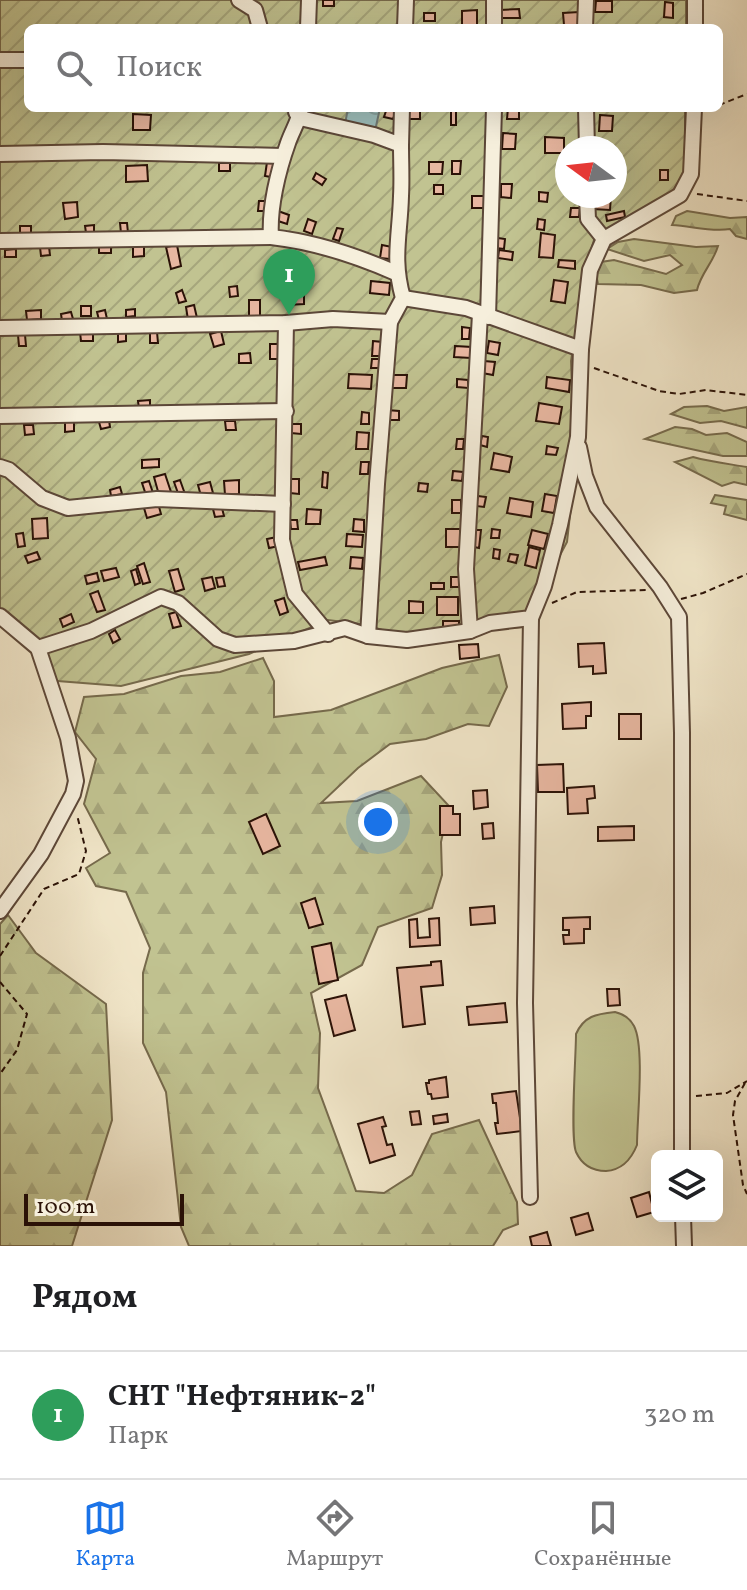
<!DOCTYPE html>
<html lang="ru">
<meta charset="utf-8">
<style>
body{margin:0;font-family:Vollkorn,serif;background:#f6f6f6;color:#202124}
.controls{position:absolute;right:24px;bottom:24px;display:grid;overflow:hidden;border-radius:12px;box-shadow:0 8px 32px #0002}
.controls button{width:72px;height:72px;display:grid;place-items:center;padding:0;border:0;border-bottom:2px solid #e0e0e0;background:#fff;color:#202124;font:40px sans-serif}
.compass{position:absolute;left:555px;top:136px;width:72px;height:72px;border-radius:50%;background:#fff;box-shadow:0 8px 32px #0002;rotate:285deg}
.scale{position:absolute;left:24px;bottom:20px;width:160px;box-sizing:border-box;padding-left:8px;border:4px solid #2b1207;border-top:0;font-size:22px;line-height:28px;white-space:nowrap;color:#2b1207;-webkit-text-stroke:6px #f6efdc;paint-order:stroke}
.you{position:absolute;left:378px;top:822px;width:28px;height:28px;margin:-20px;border:6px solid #fff;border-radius:50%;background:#1a73e8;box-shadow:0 0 0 12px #1a73e833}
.badge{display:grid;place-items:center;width:52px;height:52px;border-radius:50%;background:#1a73e8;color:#fff;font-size:26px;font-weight:700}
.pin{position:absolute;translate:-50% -66px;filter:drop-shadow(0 2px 4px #0008)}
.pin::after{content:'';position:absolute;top:42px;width:28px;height:24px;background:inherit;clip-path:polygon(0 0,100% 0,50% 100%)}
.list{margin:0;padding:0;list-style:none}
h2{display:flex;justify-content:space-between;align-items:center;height:104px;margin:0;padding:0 32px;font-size:34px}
h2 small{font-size:26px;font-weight:400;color:#757577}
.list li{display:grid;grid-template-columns:52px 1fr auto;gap:24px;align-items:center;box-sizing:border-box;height:128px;padding:0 32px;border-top:2px solid #e0e0e0}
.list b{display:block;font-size:30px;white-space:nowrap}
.list p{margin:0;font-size:26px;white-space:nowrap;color:#757577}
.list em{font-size:26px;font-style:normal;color:#757577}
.icon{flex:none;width:44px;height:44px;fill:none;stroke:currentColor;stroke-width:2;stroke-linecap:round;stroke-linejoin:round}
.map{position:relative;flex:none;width:747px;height:1246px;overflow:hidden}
.search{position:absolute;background:#fff;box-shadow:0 8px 32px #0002;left:24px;right:24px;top:24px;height:88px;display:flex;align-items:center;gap:20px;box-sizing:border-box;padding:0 28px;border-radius:12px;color:#757577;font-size:30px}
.sheet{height:232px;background:#fff}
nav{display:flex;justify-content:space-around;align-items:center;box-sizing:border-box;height:112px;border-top:2px solid #e0e0e0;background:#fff;font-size:22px;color:#757577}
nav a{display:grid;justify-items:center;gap:4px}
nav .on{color:#1a73e8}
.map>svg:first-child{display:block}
.forest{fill:url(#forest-firs);stroke:#766a4c;stroke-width:2}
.garden{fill:url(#garden-furrows);stroke:#766a4c;stroke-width:2;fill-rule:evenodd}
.pitch{fill:#c1c391;stroke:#766a4c;stroke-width:2}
.water{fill:url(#water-waves);stroke:#6f7974;stroke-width:2}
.building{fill:#e8b7a1;stroke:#2b1207;stroke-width:2}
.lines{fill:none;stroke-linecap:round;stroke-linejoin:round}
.minor-casing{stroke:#5c4738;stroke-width:18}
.path{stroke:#2b1207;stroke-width:2;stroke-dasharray:6 4;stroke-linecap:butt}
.minor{stroke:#f6efdc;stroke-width:14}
</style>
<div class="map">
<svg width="747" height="1246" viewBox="0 0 747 1246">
<defs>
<pattern id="forest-firs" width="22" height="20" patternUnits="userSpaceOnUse" patternTransform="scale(2)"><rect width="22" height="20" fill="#c1c391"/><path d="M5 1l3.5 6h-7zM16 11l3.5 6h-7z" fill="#a6a67c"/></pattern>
<pattern id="garden-furrows" width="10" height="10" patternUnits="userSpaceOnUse" patternTransform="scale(2)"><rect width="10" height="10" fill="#c1c391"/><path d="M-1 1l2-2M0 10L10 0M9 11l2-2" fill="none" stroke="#a6a67c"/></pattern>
<pattern id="water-waves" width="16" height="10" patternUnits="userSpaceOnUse" patternTransform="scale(2)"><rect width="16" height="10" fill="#9cbebc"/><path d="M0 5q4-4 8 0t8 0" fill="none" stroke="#87a2a0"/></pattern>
</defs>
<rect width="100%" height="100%" fill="#f1e6c9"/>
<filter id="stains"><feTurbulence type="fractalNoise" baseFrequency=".0025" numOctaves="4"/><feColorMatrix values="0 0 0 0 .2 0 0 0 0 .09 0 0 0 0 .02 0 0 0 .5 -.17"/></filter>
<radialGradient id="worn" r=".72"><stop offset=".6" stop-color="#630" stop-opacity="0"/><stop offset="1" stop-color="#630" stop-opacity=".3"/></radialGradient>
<g class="forest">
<path d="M687 211 730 218 747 217V239L736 236 730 229C710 232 692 226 672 225L676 216Z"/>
<path d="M634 239 696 247 718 246C713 263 701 273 697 290L674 293 641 285 598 284 596 274 601 262 614 260 666 274 682 265 670 255 644 261 607 249 618 242Z"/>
<path d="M707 406 724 411 747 407V428L721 421 700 423 671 414 684 407Z"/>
<path d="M675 427 692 429 706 435 727 433 747 442V456H723L645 439Z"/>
<path d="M693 457C711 462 729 464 747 467V485L734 482 722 486 675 462Z"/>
<path d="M715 495 747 500V520L724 514 726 506 711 503Z"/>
<path d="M499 655 507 687 489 726 468 724 426 739 390 744 358 768 321 803 357 801 421 776 449 806 441 842 442 875 432 908 378 927 362 965 311 993 320 1033 318 1088 356 1191 384 1193 412 1175 432 1134 479 1120 517 1202 518 1224 503 1230 493 1246H189L181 1227 166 1092 143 1043V973L150 948 126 892 96 886 86 868 110 853 84 804 96 759 75 732 84 697 124 694 181 676 220 672 263 658 274 681V717L331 710 442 668Z"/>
<path d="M8 915 36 953 106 1004 112 1120 72 1246H0V924Z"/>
</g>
<path class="garden" d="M0 0H686V28H28V108H685V174L667 198 595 237 585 269 571 361 575 470 567 542 522 627 397 635 367 625 328 620 249 654 121 686 45 680 32 648 0 626ZM567 148H615V196H567Z"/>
<path class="pitch" d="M615 1012C623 1014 630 1018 634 1026 645 1047 637 1119 637 1145 631 1160 622 1170 606 1171 592 1171 582 1165 576 1152 570 1137 576 1056 576 1034 584 1016 596 1014 615 1012Z"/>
<path class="water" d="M348 108H380L375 131 345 124Z"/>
<g class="building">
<rect x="323" y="0" width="11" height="6"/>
<path d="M596 1H612V12H595Z"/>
<path d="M665 2 673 3V18L664 17Z"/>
<path d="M519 9 520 18H500V10Z"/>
<path d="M477 10V25H462V11Z"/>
<path d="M579 12 580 25H564L563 13Z"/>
<rect x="424" y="13" width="11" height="8"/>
<path d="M387 108H397L393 119 384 117Z"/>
<path d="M508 108H519V119H507Z"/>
<rect x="451" y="109" width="5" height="16"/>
<rect x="409" y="110" width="11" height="9"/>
<path d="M133 114 151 115 150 130H133Z"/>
<path d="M600 115 613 116 612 131H599Z"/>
<path d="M503 133 516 134 515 149H502Z"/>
<path d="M545 137 564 138V153H545Z"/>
<path d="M452 161H461L460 174H452Z"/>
<path d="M267 162 274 163 271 177 265 176Z"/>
<path d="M429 162H443L442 174H429Z"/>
<rect x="219" y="163" width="11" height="8"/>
<path d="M147 165 148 181 126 182V166Z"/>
<rect x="660" y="170" width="8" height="10"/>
<path d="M316 173 326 179 322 185 313 179Z"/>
<path d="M501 184H512L511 198 501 197Z"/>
<rect x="434" y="185" width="9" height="9"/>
<path d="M539 192 548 193 547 202 539 201Z"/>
<rect x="472" y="196" width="19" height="12"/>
<path d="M594 196H611L610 210 593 209Z"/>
<path d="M259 201H266L265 211H258Z"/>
<path d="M77 202 78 217 65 219 63 203Z"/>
<path d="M571 208H580L579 217H570Z"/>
<path d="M278 211 289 215 287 224 275 220Z"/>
<path d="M624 211 625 217 607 221 606 215Z"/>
<path d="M308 219 316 222 312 234 304 231Z"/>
<path d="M538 219 545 220 544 230 537 229Z"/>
<path d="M120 223H127L128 233H121Z"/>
<path d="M94 225V233H86L85 226Z"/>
<rect x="20" y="226" width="11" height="9"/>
<path d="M337 228 343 229 339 241 333 239Z"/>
<path d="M541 233 555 235 553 258 539 257Z"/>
<path d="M498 238 505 239 504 249 496 248Z"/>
<path d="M111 243V253H99V244Z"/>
<path d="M144 245V256L133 257V246Z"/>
<path d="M177 245 181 266 171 269 166 247Z"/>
<path d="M382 245 392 247 390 259 380 258Z"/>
<path d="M40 247H49L50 255 41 256Z"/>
<path d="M16 249V257H5V250Z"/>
<path d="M499 250 513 252 512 260 498 258Z"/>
<path d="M559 260 575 261V269L558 267Z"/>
<path d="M294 277H302V286L295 287Z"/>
<path d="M554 280 568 282 565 303 551 301Z"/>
<path d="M371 281 390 283 389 295 370 293Z"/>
<path d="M237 286 238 296 230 297 229 287Z"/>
<path d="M182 290 186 301 179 303 176 293Z"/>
<path d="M304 291V304L286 305 285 292Z"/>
<rect x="249" y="300" width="11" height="18"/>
<path d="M194 305 197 318 188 320 186 307Z"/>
<rect x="81" y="306" width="10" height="10"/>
<path d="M135 309V316L126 317V310Z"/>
<path d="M41 310V319L27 320 26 311Z"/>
<path d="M105 310 107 319 99 320 97 312Z"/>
<path d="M71 312 73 319 62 321 61 314Z"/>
<path d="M462 327 470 328 469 339H462Z"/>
<path d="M126 330V341L118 342V331Z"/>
<path d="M221 331 224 344 214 347 210 334Z"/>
<path d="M80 332H93V341H81Z"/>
<path d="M157 332 158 343H150V333Z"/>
<path d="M18 335H25L26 346H19Z"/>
<path d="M373 341 382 342 381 356H372Z"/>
<path d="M489 341 500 343 498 355 487 353Z"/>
<path d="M270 344H281L282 359H270Z"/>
<path d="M455 346 472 347 471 358 454 357Z"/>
<path d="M250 353 251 363H239V354Z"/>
<path d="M372 359H380L379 368H371Z"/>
<path d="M484 361 495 362 493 375 482 373Z"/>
<path d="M349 374 372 375 371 389 348 388Z"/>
<path d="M389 375H407L406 388H388Z"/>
<path d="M547 377 570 380 569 392 546 388Z"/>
<path d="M457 379 468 380V388L457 387Z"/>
<path d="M150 400V409H139L138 401Z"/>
<path d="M539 403 562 407 559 424 536 421Z"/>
<path d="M387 410 399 411V420H386Z"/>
<path d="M362 412 369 413V424H361Z"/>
<path d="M74 420V431L65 432V421Z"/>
<path d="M109 420 110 427 101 429 99 422Z"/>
<path d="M225 421H235L236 430H226Z"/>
<path d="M291 424H301V434L291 433Z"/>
<path d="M24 425H33L34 434 25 435Z"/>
<path d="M357 432 369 433 368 449H356Z"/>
<path d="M482 436 488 437 487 447 480 445Z"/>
<path d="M457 439H464L463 449H456Z"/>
<path d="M547 446 558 448 556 455 546 454Z"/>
<path d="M494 453 512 457 509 472 491 469Z"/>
<path d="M159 459V467L142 468V460Z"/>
<path d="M361 462H369L368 474H360Z"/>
<path d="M453 471 463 472 462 481 452 480Z"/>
<path d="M323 472 328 473 327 488 322 487Z"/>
<path d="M165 474 171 492 159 495 154 477Z"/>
<path d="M291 479H299V494L290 493Z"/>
<path d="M180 480 185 494 179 496 174 482Z"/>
<path d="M239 480V494L225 495 224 481Z"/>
<path d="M149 481 153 493 146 495 142 483Z"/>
<path d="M210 482 213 493 201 496 198 485Z"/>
<path d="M419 483 428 484 427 492 418 491Z"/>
<path d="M120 487 122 494 111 496 110 490Z"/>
<path d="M545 494 557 496 554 513 542 511Z"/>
<path d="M478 496 486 497 484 507 476 506Z"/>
<path d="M510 498 533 502 531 517 507 513Z"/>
<rect x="452" y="500" width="9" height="13"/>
<path d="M158 503 161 514 147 518 144 508Z"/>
<path d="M222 508 224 516 215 517 213 509Z"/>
<path d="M307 509 321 510 320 524H306Z"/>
<path d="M47 518 48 538 33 539 32 519Z"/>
<path d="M354 519 364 520V532L353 531Z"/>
<path d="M290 520H297L298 529H291Z"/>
<path d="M446 529H460L461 547H446Z"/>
<path d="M492 529 500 530 499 538H491Z"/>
<path d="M475 530H481L479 548 474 547Z"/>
<path d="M532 530 548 534 544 549 528 545Z"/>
<path d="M23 533 25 546 18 547 16 534Z"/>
<path d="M347 534 363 535 362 547 346 546Z"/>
<path d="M277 537 279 546 269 548 267 539Z"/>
<path d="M529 547 540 550 536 568 525 565Z"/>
<path d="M494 549 500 550 499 559 493 558Z"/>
<path d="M37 552 40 559 28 563 25 556Z"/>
<path d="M510 554 518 555 516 563 508 561Z"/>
<path d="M325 557 327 565 300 570 298 562Z"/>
<path d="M351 557 363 558 362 569 350 568Z"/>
<path d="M144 563 150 582 143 584 137 566Z"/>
<path d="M116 568 119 577 104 581 101 571Z"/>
<path d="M136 569 140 583 135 585 131 571Z"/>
<path d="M178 569 184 589 175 592 169 571Z"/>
<path d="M97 573 99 581 87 584 85 576Z"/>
<path d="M212 577 215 588 205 591 202 579Z"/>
<path d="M223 577 225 586 218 587 216 578Z"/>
<rect x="451" y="577" width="8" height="10"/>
<rect x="431" y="583" width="13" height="6"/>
<path d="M98 591 105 610 97 612 90 594Z"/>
<rect x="437" y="597" width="21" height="18"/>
<path d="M284 598 288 612 280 615 275 601Z"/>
<path d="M409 601 423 602V613H409Z"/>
<path d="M176 612 181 626 173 628 169 614Z"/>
<path d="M71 614 74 622 63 627 60 619Z"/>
<rect x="443" y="621" width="16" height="8"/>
<path d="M115 630 120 639 113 643 109 634Z"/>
<path d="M604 643 606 673 593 674V666L579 667 578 644Z"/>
<path d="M478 644 479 657 460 659 459 645Z"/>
<path d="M591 702V716H586V728L563 729 562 704Z"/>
<rect x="619" y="714" width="22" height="25"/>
<path d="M563 764 564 792H538L537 765Z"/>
<path d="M594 786 595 798 587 799 588 813 568 814 567 788Z"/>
<path d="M487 790 488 807 474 809 473 791Z"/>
<path d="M440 806H453V814H460V835H440Z"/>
<path d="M266 814 280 846 263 854 249 822Z"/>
<path d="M493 823 494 838 483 839 482 824Z"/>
<path d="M634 826V840L598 841V827Z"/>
<path d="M315 898 323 924 309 928 301 903Z"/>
<path d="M494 906 495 923 471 925 470 908Z"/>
<path d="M590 917V929H584V943L564 944 563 935H569V930H563V918Z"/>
<path d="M439 918 440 945 410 947 409 920 417 919 418 938 430 937 429 919Z"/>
<path d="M331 943 338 980 319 984 312 947Z"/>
<path d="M441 961 443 985 421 987 425 1024 403 1027 397 968 431 965V962Z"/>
<path d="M607 989H619L620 1005 608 1006Z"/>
<path d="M346 995 355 1030 334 1036 325 1000Z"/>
<path d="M505 1003 507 1022 469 1025 467 1007Z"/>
<path d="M446 1077 448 1097 432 1099 431 1094H428L426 1083H429V1080Z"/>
<path d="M516 1091 522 1131 497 1134 495 1123H498L496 1103H493L492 1094Z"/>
<path d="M419 1111 421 1124 412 1125 410 1112Z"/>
<path d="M447 1114 448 1122 434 1124 433 1116Z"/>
<path d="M383 1117 386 1126 382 1127 387 1145 392 1144 395 1155 370 1163 358 1124Z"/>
<path d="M649 1192 654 1212 637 1217 631 1198Z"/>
<path d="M588 1213 593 1230 576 1235 571 1218Z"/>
<path d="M547 1232 551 1246H532L530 1237Z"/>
</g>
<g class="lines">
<g class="minor-casing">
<g id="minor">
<path d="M239 0 255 10 260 28"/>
<path d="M494 0V28"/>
<path d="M308 28 309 0"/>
<path d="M405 28 406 0"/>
<path d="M585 28 586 0"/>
<path d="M695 28V0"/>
<path d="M0 60H28"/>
<path d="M301 108C299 121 292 131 288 143 278 171 269 208 271 237 316 242 355 255 396 273"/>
<path d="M586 108 587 148"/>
<path d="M296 112 300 118 374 135 401 145 402 108"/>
<path d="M0 154 103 152 283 156"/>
<path d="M587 196 588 219 604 239"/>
<path d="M0 241 271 237"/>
<path d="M403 298 466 308 581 349"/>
<path d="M488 317 494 108"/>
<path d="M286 323 282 540 295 594 328 634"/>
<path d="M0 328 286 323 333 319 390 322"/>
<path d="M0 416 286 411"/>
<path d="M579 447 585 476 597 507 660 587 679 617 682 733V1156"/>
<path d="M0 467 9 470 42 498 68 508 157 499 283 504"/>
<path d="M0 616 38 648 68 738 76 781 73 794 41 854 0 911"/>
<path d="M470 631 466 569 480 314"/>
<path d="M368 636 377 484 390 322 403 298C392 259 400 235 401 196 402 179 401 162 401 145"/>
<path d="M38 648 91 631 161 597 178 603 218 639 235 645 294 641 345 628 368 636 407 640 470 631 490 623 531 618 544 586 560 525 578 437 581 349 590 270 604 239 680 195 691 174 694 108"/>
<path d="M530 1197 525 1003 531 618"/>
<path d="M683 1216 684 1246"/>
</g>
</g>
<g class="path">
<path d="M719 105 747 94"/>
<path d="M697 194 747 201"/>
<path d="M594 368 659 391 679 394 706 390 747 395"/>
<path d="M681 599 703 593 747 574"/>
<path d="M552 603 577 592 647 590"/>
<path d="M0 956 44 889 79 874 86 851 77 815"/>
<path d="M0 982 27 1014 17 1050 0 1074"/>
<path d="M745 1083 735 1101 733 1115 743 1185 747 1194"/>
<path d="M696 1096 727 1093 747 1081"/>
</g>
<use href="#minor" class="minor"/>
</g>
<rect width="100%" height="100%" filter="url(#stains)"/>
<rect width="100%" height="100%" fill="url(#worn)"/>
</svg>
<div class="controls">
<button><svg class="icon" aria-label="layers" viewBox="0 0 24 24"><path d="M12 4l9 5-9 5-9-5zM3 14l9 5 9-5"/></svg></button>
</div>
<svg class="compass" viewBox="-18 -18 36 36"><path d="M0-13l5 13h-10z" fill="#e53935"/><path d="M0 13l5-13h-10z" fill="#757577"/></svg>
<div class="scale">100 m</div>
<div class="you"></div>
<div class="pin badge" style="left:289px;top:315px;background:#2e9e5b">1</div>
<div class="search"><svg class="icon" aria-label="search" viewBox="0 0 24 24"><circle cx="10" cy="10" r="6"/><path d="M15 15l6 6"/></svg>Поиск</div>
</div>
<section class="sheet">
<h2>Рядом<small></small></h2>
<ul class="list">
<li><span class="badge" style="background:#2e9e5b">1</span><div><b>СНТ &quot;Нефтяник-2&quot;</b><p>Парк</p></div><em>320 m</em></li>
</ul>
</section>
<nav>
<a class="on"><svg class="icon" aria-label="map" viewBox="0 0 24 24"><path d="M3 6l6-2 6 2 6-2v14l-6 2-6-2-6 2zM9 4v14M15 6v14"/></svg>Карта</a>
<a><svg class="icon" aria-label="directions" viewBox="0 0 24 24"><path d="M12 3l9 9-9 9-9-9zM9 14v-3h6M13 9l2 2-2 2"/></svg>Маршрут</a>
<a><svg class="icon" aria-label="saved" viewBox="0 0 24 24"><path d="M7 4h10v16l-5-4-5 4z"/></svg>Сохранённые</a>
</nav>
